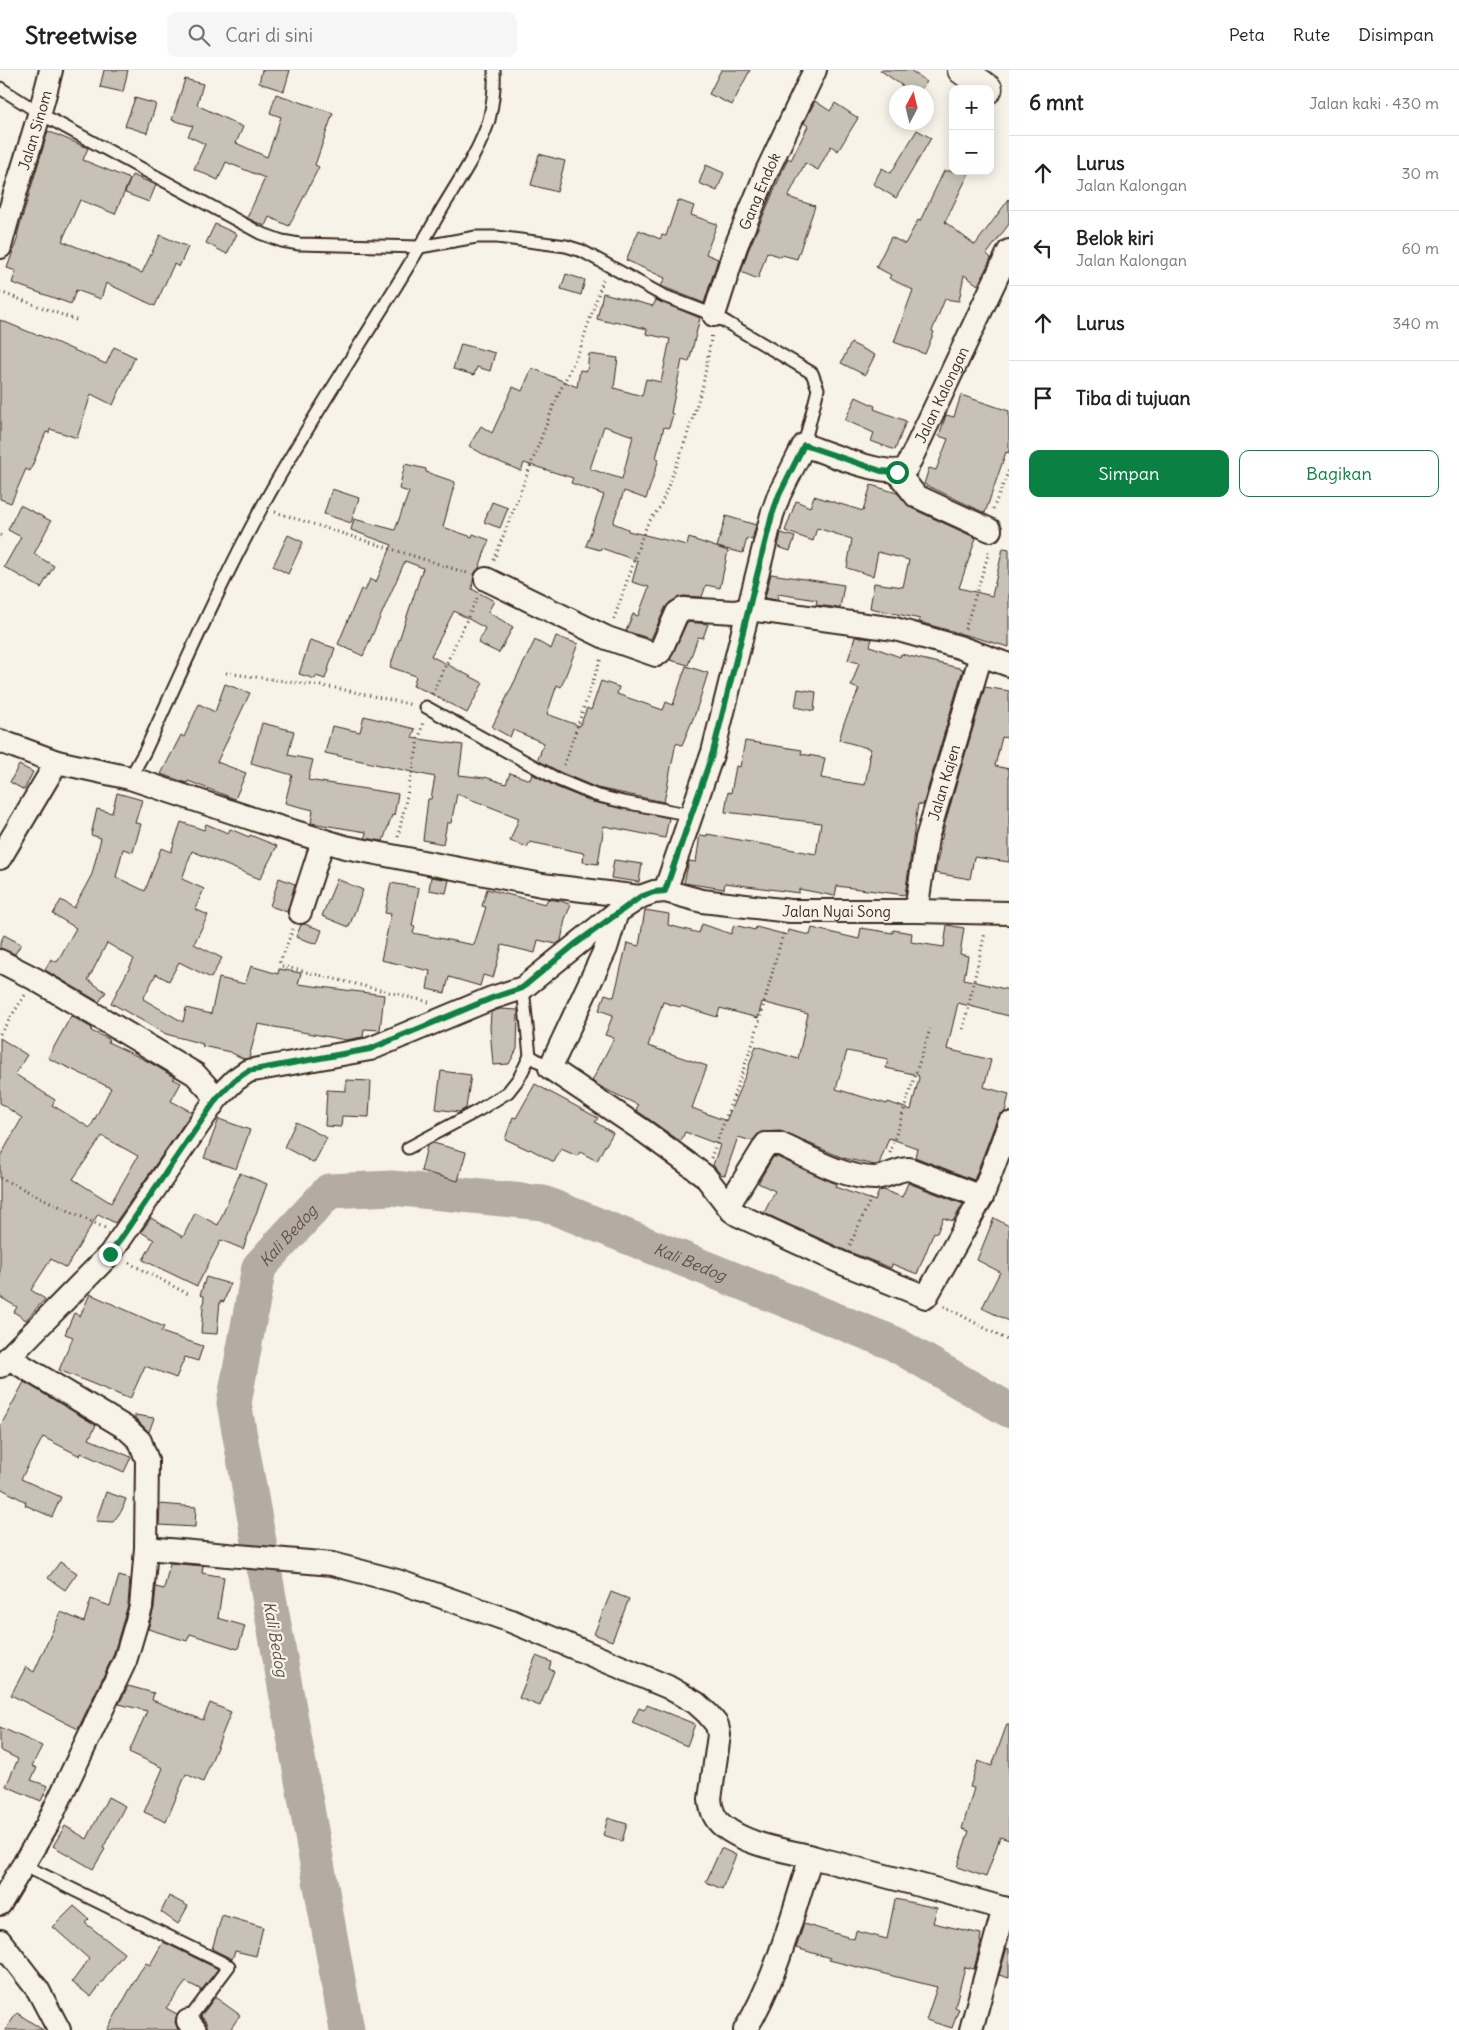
<!DOCTYPE html>
<html lang="id">
<meta charset="utf-8">
<style>
body{margin:0;font-family:Delius,sans-serif;background:#f6f6f6;color:#222}
.controls{position:absolute;right:15px;top:15px;display:grid;overflow:hidden;border-radius:10px;box-shadow:0 2px 12px #0003}
.controls button{width:45px;height:45px;display:grid;place-items:center;padding:0;border:0;border-bottom:1px solid #e0e0e0;background:#fff;color:#222;font:25px sans-serif}
.compass{position:absolute;left:889px;top:15px;width:45px;height:45px;border-radius:50%;background:#fff;box-shadow:0 2px 12px #0003;rotate:7deg}
.stop{position:absolute;width:15px;height:15px;margin:-11px;border:4px solid #0b8043;border-radius:50%;background:#fff}
.stop.end{background:#0b8043;border-color:#fff;box-shadow:0 1px 5px #0008}
.list{margin:0;padding:0;list-style:none}
h2{display:flex;justify-content:space-between;align-items:center;height:65px;margin:0;padding:0 20px;font-size:21px}
h2 small{font-size:16px;font-weight:400;color:#767676}
.list li{display:grid;grid-template-columns:32px 1fr auto;gap:15px;align-items:center;box-sizing:border-box;height:75px;padding:0 20px;border-top:1px solid #e0e0e0}
.list b{display:block;font-size:19px;white-space:nowrap}
.list p{margin:0;font-size:16px;white-space:nowrap;color:#767676}
.list em{font-size:16px;font-style:normal;color:#767676}
.actions{display:flex;gap:10px;padding:15px 20px}
.actions a{flex:1;padding:11px 0;border:1px solid #0b8043;border-radius:10px;text-align:center;font-size:18px;color:#0b8043}
.actions .main{background:#0b8043;color:#fff}
.icon{flex:none;width:28px;height:28px;fill:none;stroke:currentColor;stroke-width:2;stroke-linecap:round;stroke-linejoin:round}
.map{position:relative;flex:none;width:1009px;height:1960px;overflow:hidden}
header{display:flex;align-items:center;gap:30px;box-sizing:border-box;height:70px;padding:0 25px;background:#fff;border-bottom:1px solid #e0e0e0}
header strong{font-size:24px}
nav{display:flex;gap:28px;margin-inline-start:auto;font-size:18px}
.search{width:350px;height:45px;background:#f6f6f6;display:flex;align-items:center;gap:12px;box-sizing:border-box;padding:0 18px;border-radius:10px;color:#767676;font-size:19px}
main{display:flex}
aside{flex:1;background:#fff}
.map>svg:first-child{display:block}
.lines{fill:none;stroke-linecap:round;stroke-linejoin:round}
.river{stroke:#b4aca0;stroke-width:35}
.building{fill:#c8c1b6;stroke:#3b2a1e;fill-rule:evenodd}
.lane-casing{stroke:#3b2a1e;stroke-width:15}
.street-casing{stroke:#3b2a1e;stroke-width:26}
.secondary-casing{stroke:#3b2a1e;stroke-width:31}
.path{stroke:#3b2a1e;stroke-width:3;stroke-dasharray:1 4;stroke-linecap:butt}
.lane{stroke:#f7f3e8;stroke-width:11}
.street{stroke:#f7f3e8;stroke-width:22}
.secondary{stroke:#f7f3e8;stroke-width:28}
.route{stroke:#0b8043;stroke-width:6}
.labels{text-anchor:middle;dominant-baseline:central;stroke-width:4.5;stroke-linejoin:round;paint-order:stroke}
.street-label{font-size:15px;fill:#3b2a1e;stroke:#f7f3e8}
.water-label{font-size:16px;font-style:italic;fill:#5f5145;stroke:#f7f3e8}
</style>
<header>
<strong>Streetwise</strong>
<div class="search"><svg class="icon" aria-label="search" viewBox="0 0 24 24"><circle cx="10" cy="10" r="6"/><path d="M15 15l6 6"/></svg>Cari di sini</div>
<nav><a>Peta</a><a>Rute</a><a>Disimpan</a></nav>
</header>
<main>
<div class="map">
<svg width="1009" height="1960" viewBox="0 0 1009 1960">
<rect width="100%" height="100%" fill="#f7f3e8"/>
<filter id="ink" filterUnits="userSpaceOnUse"><feTurbulence type="fractalNoise" baseFrequency=".02" numOctaves="2"/><feDisplacementMap in="SourceGraphic" scale="10" xChannelSelector="R" yChannelSelector="G"/><feConvolveMatrix kernelMatrix="1 2 1 2 8 2 1 2 1" color-interpolation-filters="sRGB"/></filter>
<g filter="url(#ink)">
<g class="lines">
<path class="river" id="s1" d="M347 1960 234 1333 259 1197 329 1121 392 1118 543 1133 893 1273 1009 1340"/>
</g>
<g class="building">
<path d="M104 0H128L123 22 100 17Z"/>
<path d="M262 0H290L284 21 259 13Z"/>
<path d="M721 0H750L732 35 709 24Z"/>
<path d="M880 0H910L927 12 918 22H911Z"/>
<path d="M185 9 203 14 197 35 243 57 236 73 267 87 281 47 270 43 276 24 333 43 315 95 319 97 289 156 269 147 265 156 247 148 265 108 226 92 218 110 194 99 205 74 188 66 193 56 172 50Z"/>
<path d="M135 28 156 34 147 63 125 56Z"/>
<path d="M815 31 830 41 835 33 858 48 838 81 831 76 818 100 805 93 788 127 815 136 797 189 782 185 781 187 767 182 758 209 741 202 748 181 788 88 791 90 808 56 804 53Z"/>
<path d="M917 60 931 68 896 128 873 114 882 98 891 103Z"/>
<path d="M48 61 88 78 83 90 130 109 115 144 80 130 62 171 142 203 160 165 188 177 179 197 174 194 155 236 106 213 101 229 76 220 71 234 12 213 16 201 7 198 18 167 17 166 19 158Z"/>
<path d="M539 84 565 91 557 122 531 115Z"/>
<path d="M706 95 724 103 717 121 699 113Z"/>
<path d="M944 101H970L945 152 975 175 1009 129V154L987 184 991 188 978 215 964 205 959 231 945 229 932 261 934 262 925 284 894 272 913 220 889 208 891 205 876 197 891 167 905 174 918 150 920 151Z"/>
<path d="M132 105 156 115 149 132 125 123Z"/>
<path d="M678 130 694 136 691 145 717 154 706 184 718 189 704 233 661 216 665 208 626 190 639 160 660 169 662 165 666 166Z"/>
<path d="M215 154 237 164 227 184 206 173Z"/>
<path d="M566 204 585 210 581 225 561 219Z"/>
<path d="M603 223 653 236 656 230 700 248 689 292 682 290 671 343 673 344 669 358 664 357 656 388 659 389 646 429 624 421 613 453 628 459V461L687 475 689 468 728 481 720 518 706 515 702 527 683 526 670 532 665 538 651 569 626 561 633 544 638 546 649 517 632 512 638 491 601 478 600 480 586 476 604 425 571 413 573 408 524 393 521 401 490 388 469 376 481 356 492 363 513 317 522 321 532 298 577 317 580 300 587 301 589 284 618 288 614 318 642 326 646 309 661 312 670 269 646 264 647 259 614 251 613 253 597 249ZM604 356 633 366 622 409 590 399Z"/>
<path d="M0 250 39 266V265L106 294 114 277 135 287 113 335 91 324 77 368 50 359 49 363 46 362 30 401 26 399 11 433 0 429Z"/>
<path d="M851 273 875 285 865 305 841 293Z"/>
<path d="M461 274 495 283 490 301 477 297 474 305 453 299Z"/>
<path d="M961 325 1009 341V383L1006 382 985 443 924 414 929 398 936 400 948 369 939 366 946 345 954 347Z"/>
<path d="M856 327 875 336 874 339 906 351 895 380 871 371 874 363 845 350Z"/>
<path d="M405 394 426 399V402L455 412 443 457 472 467 473 464 489 470 479 498 474 504 472 519 494 531 488 542 513 557 499 583 478 573 485 558 454 541 431 586 483 613 467 643 426 621 413 616 416 606 390 597 423 498 405 491 363 586 338 574 361 519 365 521 370 509 376 512 392 475 351 460 354 449 395 460 409 422 399 419Z"/>
<path d="M871 415 897 423 911 438 976 468 959 518 992 526 1003 478 1009 479V577L919 552 920 549 870 538 874 513 903 517 909 490 878 482 873 506 847 498 852 469 817 458 813 471 785 461 796 431 810 437 814 426 863 441Z"/>
<path d="M332 419 359 428 351 453 324 444Z"/>
<path d="M492 432 508 438 500 458 484 452Z"/>
<path d="M20 435 51 451 34 484 54 496 41 518 4 497 21 467 8 460Z"/>
<path d="M726 446 756 455 752 470 747 468 743 483 717 477Z"/>
<path d="M781 463 795 467 790 481 778 477Z"/>
<path d="M288 465 303 472 288 504 273 496Z"/>
<path d="M771 504 844 515 840 538 816 535 817 530 778 524 777 530 765 528Z"/>
<path d="M687 552 708 554 703 568 698 567 688 595 670 590Z"/>
<path d="M556 566 578 574 561 617 557 615 547 644 580 656 587 638 591 640 601 611 619 617 617 624 663 640 666 632 673 635 686 596 708 603 695 644 682 675 676 673 664 732 597 718 562 703 537 690 540 684H541L540 683 544 673 513 660 510 667 492 657 535 570 551 579Z"/>
<path d="M855 567 872 569 870 576 900 587 901 584 963 599 923 735 918 734 905 825 837 816 835 826 799 819V823L725 813 724 819 684 813 689 791 696 792 700 765 707 766V764L816 784 821 753 725 742 728 722 731 723 736 696 740 697 745 671 802 680 801 684 825 688 821 708 865 715 870 688H868L871 679 839 670 844 653 859 619 851 616 859 593 848 590Z"/>
<path d="M310 570 335 578 325 609 316 606 315 609 299 604Z"/>
<path d="M225 614 250 623 217 692 246 703 235 729 188 711 187 713 161 704 181 665 184 667 199 634 215 642Z"/>
<path d="M985 617 1009 621V659L1007 668 1002 667 995 696 1009 699V792L974 787 970 809 935 803 945 753Z"/>
<path d="M798 619 816 622 814 641 795 637Z"/>
<path d="M364 646 415 659 412 668 463 675 459 705 485 708V707L506 714 510 703 530 710 532 704 556 717 593 732 669 748 665 768 604 756 598 794 583 792 584 783 530 772 527 777 510 771 519 748 457 724 451 753H447L443 774 423 770 428 729H431L435 707 325 683 332 656 360 662Z"/>
<path d="M262 653 294 661 288 685 313 690 308 710 398 724 394 746 392 745 383 771 365 768 366 762 311 753 313 740 285 733 292 705 251 693Z"/>
<path d="M19 695 33 702 24 720 10 712Z"/>
<path d="M117 723 142 730 135 753 141 754 133 782 123 779 116 807 145 821 161 778 171 782 181 752 204 760 206 754 228 763 230 759 249 767 250 765 277 776 260 809 192 781 182 809 204 819 195 839 208 845 194 874 222 888 211 908 179 892 169 911 156 904 143 929 183 952 186 938 211 944 219 908 245 914 251 896 278 904 279 899 301 903 298 914 384 925 380 960 364 959 363 967 346 970 258 954 249 988 244 989 230 982 202 976 203 974 166 964 111 933 134 889 107 873 88 910 106 922 99 932 45 900 51 889 57 892 76 858 53 844 61 830 74 838 92 804 101 768 91 765 97 739 112 743Z"/>
<path d="M614 790 642 794 639 812 611 808Z"/>
<path d="M431 807 449 810 446 823 429 820Z"/>
<path d="M279 808 295 814 287 842 270 836Z"/>
<path d="M337 809 363 820 349 857 322 846Z"/>
<path d="M391 813 419 818 412 856 415 857 413 863 474 875 486 837 482 836 487 819 545 834 548 829 561 831 571 835 565 849 561 871 556 874 538 870 535 883 502 875 493 908 483 905 480 916 449 907 445 923 427 919 430 901 381 890 391 844 385 843Z"/>
<path d="M645 840 669 844 668 855 699 863 702 854 731 864 734 855 755 860 756 857 787 865 788 860 810 865 812 858 859 869 861 858 893 863V860L912 863 911 872 944 877 947 855 964 858 960 884 968 886 964 909 1009 920V946L958 933 947 979 991 990 984 1017 1009 1024 1005 1042 1000 1044 997 1049 974 1110 915 1087 917 1078 889 1068 879 1094 875 1095 843 1088 780 1061 760 1062 752 1071 738 1067 725 1105 720 1104 713 1095 720 1075 685 1062 681 1071 677 1069 636 1040 638 1035 603 1018 592 1011 614 968 605 965 613 945 599 940 605 924 614 927 627 873 639 876ZM663 932 680 937 681 936 717 947 720 938 758 948 762 932 808 944 798 989 756 976 746 1004 726 1051 692 1038 707 996 648 976ZM847 981 888 989 886 998 918 1005 919 1008 911 1040 888 1032 887 1034 836 1019Z"/>
<path d="M304 854 322 860 317 874 296 867 301 855Z"/>
<path d="M4 865 21 874 15 884 0 878V873Z"/>
<path d="M500 939 518 940 517 979 509 994 493 995 490 958 491 942Z"/>
<path d="M71 946 92 958 91 961 109 969 108 972 149 992 174 1007 173 1009 181 1013 171 1031 192 1042 115 1153 98 1144 66 1198 51 1189 31 1220 45 1229 26 1250 14 1242 17 1237 0 1227V1087L22 1048 0 1033V968L27 985 15 1004 55 1030 52 1035 90 1058 111 1018 48 988ZM102 1066 138 1086 111 1133 73 1109Z"/>
<path d="M441 1001 471 1005 466 1038 459 1042 436 1039Z"/>
<path d="M346 1010 371 1011 369 1047 342 1046 341 1057 325 1056 327 1020 346 1021Z"/>
<path d="M535 1014 598 1048 595 1052 613 1063 606 1075H605L597 1091 580 1082 577 1086 561 1079 554 1092 530 1079 529 1080 505 1069 513 1047 516 1048Z"/>
<path d="M219 1049 250 1060 236 1099 204 1088Z"/>
<path d="M296 1052 327 1068 314 1093 284 1077Z"/>
<path d="M433 1073 466 1082 458 1111 421 1101 427 1076Z"/>
<path d="M773 1087H777L836 1114 835 1117 875 1131 879 1121 883 1120 902 1127 908 1113 963 1134 953 1151 943 1148 937 1163 934 1162 917 1204 892 1194 891 1198 847 1181 764 1143 775 1121 758 1113Z"/>
<path d="M240 1103 267 1114 243 1179 221 1170 197 1216 143 1190 154 1170 141 1162 151 1148 183 1167 195 1143 218 1155Z"/>
<path d="M994 1148 1009 1156V1251L982 1238 1000 1202 977 1190Z"/>
<path d="M206 1207 230 1214 224 1232 220 1231 217 1264 201 1263 204 1226 200 1225Z"/>
<path d="M90 1224 164 1257 161 1262 203 1276 198 1291 185 1287 176 1308 145 1296 130 1329 59 1300 73 1267 65 1264 74 1243 80 1246Z"/>
<path d="M24 1312 96 1355 89 1369 131 1387 124 1402 81 1383 80 1386 43 1367 21 1409 61 1427 52 1447 25 1435 26 1432 0 1418V1357Z"/>
<path d="M135 1345 154 1348 149 1362 135 1348Z"/>
<path d="M106 1422 126 1429 122 1440 113 1452 96 1451Z"/>
<path d="M160 1434 196 1437 195 1457 159 1455Z"/>
<path d="M60 1492 77 1503 65 1520 48 1508Z"/>
<path d="M170 1493 203 1496 202 1503 224 1507 218 1548 245 1556 238 1579 190 1564 187 1571 148 1559 154 1538 156 1517 164 1519Z"/>
<path d="M119 1506 130 1509 128 1535 113 1586 78 1659 11 1625 26 1597 34 1602 61 1542 84 1552 91 1529 110 1536Z"/>
<path d="M611 1522 629 1529 612 1571 594 1564Z"/>
<path d="M536 1586 551 1592 549 1599 554 1601 540 1636 519 1628Z"/>
<path d="M128 1616 154 1623 152 1630 203 1650 210 1633 231 1642 203 1712 186 1704 166 1752 144 1742 163 1698 129 1682 147 1641 119 1634Z"/>
<path d="M647 1635 695 1654 687 1676 632 1653 639 1638 644 1640Z"/>
<path d="M1007 1654H1009V1770L1000 1767 986 1807 957 1797 969 1761 962 1759 974 1718 970 1717 978 1691 992 1696Z"/>
<path d="M0 1657 42 1676 32 1696 37 1698 31 1710 48 1716 41 1731 6 1716 18 1689 0 1680Z"/>
<path d="M108 1727 125 1736 103 1778 105 1779 93 1799 53 1776 65 1756 87 1769Z"/>
<path d="M608 1748 627 1754 622 1771 603 1765Z"/>
<path d="M721 1778 736 1785 722 1819 706 1812Z"/>
<path d="M169 1826 188 1836 178 1854 161 1842Z"/>
<path d="M895 1829 937 1838 933 1853 981 1864 980 1871H981L974 1899 965 1897 955 1937 959 1939 952 1958 926 1950 937 1917 829 1890 830 1888 796 1878 804 1854 854 1869 856 1861 887 1869Z"/>
<path d="M74 1836 89 1849 85 1853 124 1883 91 1927 72 1912 89 1889 53 1857Z"/>
<path d="M222 1845 263 1857 256 1886 235 1881 232 1889 212 1879Z"/>
<path d="M163 1872 218 1899 200 1922V1919L186 1912 166 1938 177 1944 175 1952 178 1960H107L139 1903 146 1893 150 1895Z"/>
<path d="M1007 1878 1009 1879V1908L999 1905Z"/>
<path d="M215 1927 240 1945 230 1960H208L206 1952 201 1946Z"/>
<path d="M17 1943 43 1960H5Z"/>
</g>
<g class="lines">
<g class="lane-casing">
<g id="lane">
<path d="M0 18 41 44 260 163 282 171 299 174 420 177 476 167H497L566 176 582 181 664 226 714 245 812 303 818 319 804 375"/>
<path d="M426 637 559 710 595 725 623 732 692 745"/>
<path d="M130 708 145 681C183 599 219 516 262 437 316 338 381 246 436 149 454 117 478 85 489 50 493 33 495 17 494 0"/>
<path d="M523 918 530 986 550 998"/>
<path d="M408 1078 479 1040 508 1022 519 1008 530 986"/>
<path d="M23 1795 229 1896 186 1953"/>
</g>
</g>
<g class="street-casing">
<g id="street">
<path id="s2" d="M0 177C15 117 37 60 51 0"/>
<path id="s3" d="M714 245 736 176 767 101 815 0"/>
<path d="M897 402 916 426 990 460"/>
<path d="M486 509 607 568 656 585 660 582 677 543 683 539 735 542 749 539 895 559 959 577 1009 595"/>
<path d="M0 671 57 692 130 708 262 752 345 777 542 815 640 827"/>
<path d="M0 788 57 692"/>
<path id="s4" d="M665 821 713 682 772 445 779 425 804 375C825 382 890 410 907 397L1009 181"/>
<path id="s5" d="M916 841 927 768 981 585"/>
<path d="M300 842 323 771"/>
<path d="M617 842 606 878 550 998 645 1062 705 1106 732 1141 738 1145 842 1193 926 1227 982 1127 1009 1054"/>
<path d="M0 891 35 909 195 1004 217 1028"/>
<path d="M728 1136 766 1074H780C809 1087 843 1108 875 1108 888 1107 897 1099 909 1099L982 1127"/>
<path id="s6" d="M0 1296 110 1184 217 1028 235 1010 248 1001 370 979 492 928 523 918 617 842 640 827 654 822 665 821 702 831 790 841H916L1009 843"/>
<path d="M146 1478 332 1494 397 1511 511 1551 668 1617 696 1633 708 1644 717 1655 719 1665 710 1729C711 1740 714 1749 723 1756 748 1776 786 1780 816 1788 881 1805 945 1821 1009 1840"/>
<path d="M0 1834 47 1755 125 1591 141 1537 146 1478 147 1390 140 1371 126 1358 9 1288"/>
<path d="M0 1871 38 1920 59 1960"/>
<path d="M188 1951 195 1960"/>
<path d="M745 1960C776 1911 793 1842 811 1787"/>
<path d="M971 1960 1004 1838"/>
</g>
</g>
<g class="secondary-casing">
<path id="secondary" d="M962 0 988 19"/>
</g>
<g class="path">
<path d="M0 222 76 250"/>
<path d="M993 439 1009 400"/>
<path d="M275 442 467 503"/>
<path d="M0 465 2 466"/>
<path d="M494 490 557 327 580 279 603 210"/>
<path d="M614 549 642 467 648 453 660 437 684 375 703 315 712 263"/>
<path d="M965 559 990 479"/>
<path d="M226 603 336 618 413 635"/>
<path d="M432 624 477 528"/>
<path d="M564 695 601 588"/>
<path d="M398 767 423 651"/>
<path d="M293 859 280 892 282 896 429 932"/>
<path d="M963 959 985 863"/>
<path d="M0 964 25 925"/>
<path d="M890 1083 930 959"/>
<path d="M711 1088 754 970 784 860"/>
<path d="M0 1108 105 1158"/>
<path d="M850 1175 871 1128"/>
<path d="M129 1193 188 1224"/>
<path d="M944 1236 1009 1271"/>
</g>
<use href="#lane" class="lane"/>
<use href="#street" class="street"/>
<use href="#secondary" class="secondary"/>
</g>
</g>
<g class="lines" filter="url(#ink)">
<path class="route" d="M110 1184 217 1028 235 1010 248 1001 370 979 492 928 522 918 574 875 640 827 654 822 665 821 713 682 772 445 779 425 804 375 881 401 897 402"/>
</g>
<g class="labels">
<g class="street-label">
<text stroke="none"><textPath href="#s2" startOffset="122">Jalan Sinom</textPath></text>
<text stroke="none"><textPath href="#s3" startOffset="132">Gang Endok</textPath></text>
<text stroke="none"><textPath href="#s4" startOffset="656">Jalan Kalongan</textPath></text>
<text stroke="none"><textPath href="#s5" startOffset="132">Jalan Kajen</textPath></text>
<text stroke="none"><textPath href="#s6" startOffset="1024">Jalan Nyai Song</textPath></text>
</g>
<g class="water-label">
<text stroke="none"><textPath href="#s1" startOffset="818">Kali Bedog</textPath></text>
<text stroke="none"><textPath href="#s1" startOffset="1252">Kali Bedog</textPath></text>
<text transform="translate(276 1569) rotate(80)">Kali Bedog</text>
</g>
</g>
</svg>
<div class="controls">
<button>+</button>
<button>−</button>
</div>
<svg class="compass" viewBox="-18 -18 36 36"><path d="M0-13l5 13h-10z" fill="#e53935"/><path d="M0 13l5-13h-10z" fill="#767676"/></svg>
<div class="stop" style="left:897px;top:402px"></div>
<div class="stop end" style="left:110px;top:1184px"></div>
</div>
<aside>
<h2>6 mnt<small>Jalan kaki · 430 m</small></h2>
<ul class="list">
<li><svg class="icon" aria-label="ahead" viewBox="0 0 24 24"><path d="M12 20V5M6 11l6-6 6 6"/></svg><div><b>Lurus</b><p>Jalan Kalongan</p></div><em>30 m</em></li>
<li><svg class="icon" aria-label="left" viewBox="0 0 24 24"><path d="M17 20v-9H6M10 6l-5 5 5 5"/></svg><div><b>Belok kiri</b><p>Jalan Kalongan</p></div><em>60 m</em></li>
<li><svg class="icon" aria-label="ahead" viewBox="0 0 24 24"><path d="M12 20V5M6 11l6-6 6 6"/></svg><div><b>Lurus</b></div><em>340 m</em></li>
<li><svg class="icon" aria-label="arrive" viewBox="0 0 24 24"><path d="M6 21V4h12l-3 4 3 4H6"/></svg><div><b>Tiba di tujuan</b></div></li>
</ul>
<div class="actions"><a class="main">Simpan</a><a>Bagikan</a></div>
</aside>
</main>
